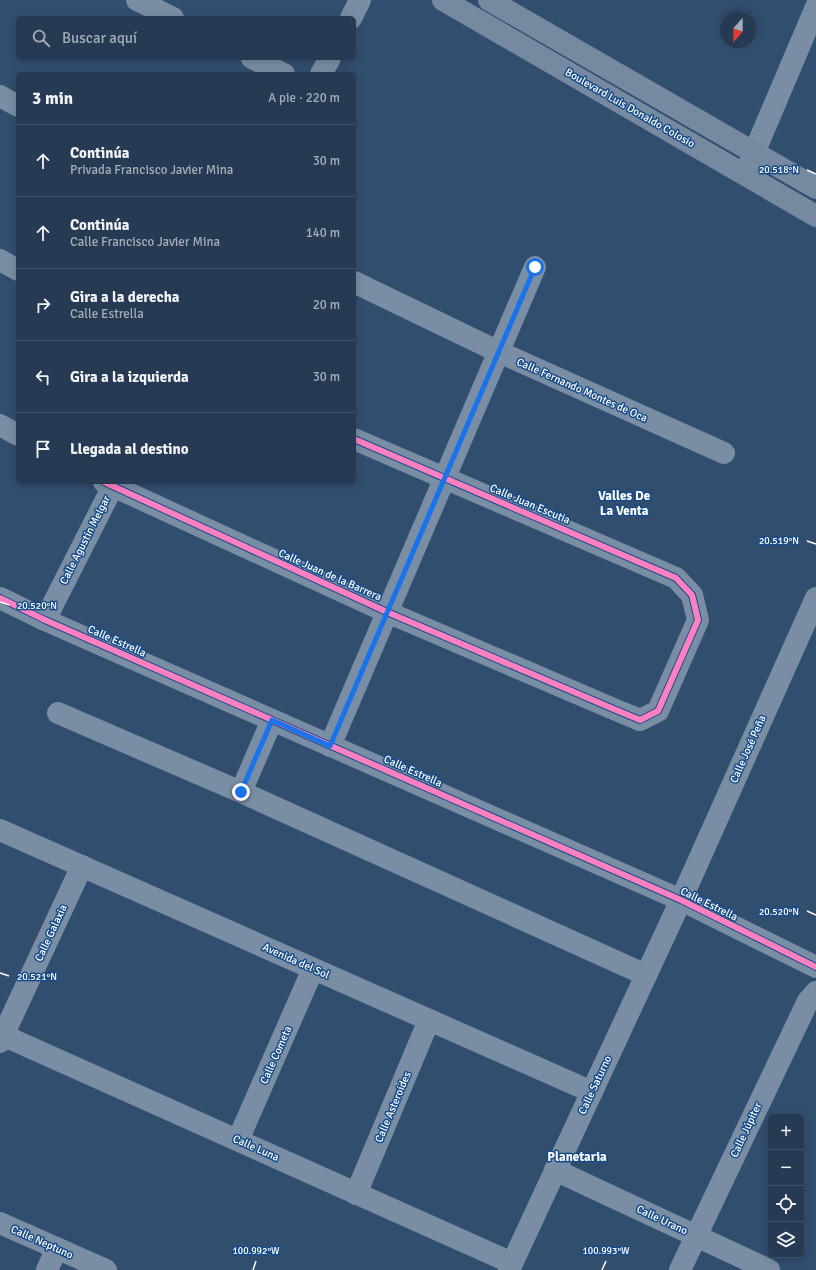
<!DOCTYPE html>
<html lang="es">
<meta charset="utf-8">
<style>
body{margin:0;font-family:Signika,sans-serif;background:#32455d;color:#f1f3f6}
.controls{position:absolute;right:12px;bottom:12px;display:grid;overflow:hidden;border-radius:6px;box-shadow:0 2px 10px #0003}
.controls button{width:36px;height:36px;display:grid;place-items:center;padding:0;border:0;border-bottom:1px solid #42546a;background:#263a53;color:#f1f3f6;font:20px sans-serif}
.compass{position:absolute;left:720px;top:12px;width:36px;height:36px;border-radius:50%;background:#263a53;box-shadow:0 2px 10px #0003;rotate:201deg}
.stop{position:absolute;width:12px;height:12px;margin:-9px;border:3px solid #1a73e8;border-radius:50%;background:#fff}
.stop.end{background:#1a73e8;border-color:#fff;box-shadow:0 1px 4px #0008}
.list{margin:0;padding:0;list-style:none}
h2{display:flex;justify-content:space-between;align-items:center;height:52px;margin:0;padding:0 16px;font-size:17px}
h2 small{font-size:13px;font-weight:400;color:#a4adb8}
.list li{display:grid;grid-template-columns:26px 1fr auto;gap:12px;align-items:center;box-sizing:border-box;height:72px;padding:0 16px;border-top:1px solid #42546a}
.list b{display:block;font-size:15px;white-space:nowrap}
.list p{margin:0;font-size:13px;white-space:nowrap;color:#a4adb8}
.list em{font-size:13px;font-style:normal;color:#a4adb8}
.icon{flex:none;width:22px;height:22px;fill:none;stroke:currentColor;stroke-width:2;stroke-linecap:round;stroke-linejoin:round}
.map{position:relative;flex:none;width:816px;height:1270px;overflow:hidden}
.search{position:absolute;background:#263a53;box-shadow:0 2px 10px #0003;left:16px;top:16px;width:340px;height:44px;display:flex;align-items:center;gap:10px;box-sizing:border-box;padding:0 14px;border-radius:6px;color:#a4adb8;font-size:15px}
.panel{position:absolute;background:#263a53;box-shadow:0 2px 10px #0003;left:16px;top:72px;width:340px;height:412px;border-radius:6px}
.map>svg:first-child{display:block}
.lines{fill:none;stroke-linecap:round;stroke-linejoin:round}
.street{stroke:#798ea5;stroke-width:22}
.secondary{stroke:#7589a0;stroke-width:22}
.cycleway-casing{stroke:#184c89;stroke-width:8}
.cycleway{stroke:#ff80c0;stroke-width:6}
.route{stroke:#1a73e8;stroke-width:5}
.ticks{fill:none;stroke:#fff;stroke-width:1.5}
.labels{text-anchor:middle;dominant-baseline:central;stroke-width:3;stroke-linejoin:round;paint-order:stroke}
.street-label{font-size:11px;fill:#fff;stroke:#184c89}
.quarter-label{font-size:13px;font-weight:bold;fill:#fff;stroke:#184c89}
.ticks-label{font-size:10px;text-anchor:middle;fill:#fff;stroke:#184c89;stroke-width:3;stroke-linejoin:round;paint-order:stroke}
</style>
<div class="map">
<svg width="816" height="1270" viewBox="0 0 816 1270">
<rect width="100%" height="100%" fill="#324e6f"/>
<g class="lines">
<g class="street">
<path d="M137 0 173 18"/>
<path d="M351 18 360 0"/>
<path d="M252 58 284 74"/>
<path d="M321 74 330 58"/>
<path d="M0 96 18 106"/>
<path d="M745 174 816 7"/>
<path d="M0 260 18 270"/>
<path d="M354 282 499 352 724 453"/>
<path d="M0 425 18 435"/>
<path d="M104 482 387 612 616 710 640 720 658 711 698 620 692 595 676 578 354 439"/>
<path d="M0 598 45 620 681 900 816 967"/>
<path d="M45 620 115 482"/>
<path d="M58 713 241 792 646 975"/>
<path d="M330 746 535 267"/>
<path d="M241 792 272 720"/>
<path d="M0 830 592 1092"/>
<path d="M0 1034 512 1263"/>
<path d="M0 1042 82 866"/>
<path d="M238 1140 313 969"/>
<path d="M555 1170 769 1270"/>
<path d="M356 1194 429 1020"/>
<path d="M0 1223 106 1270"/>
<path d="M47 1270 57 1248"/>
<path d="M509 1270 681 900 816 598"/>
<path d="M680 1270 808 1001 816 992"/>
</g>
<g class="secondary">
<path d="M443 0 816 216"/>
<path d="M489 0 816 188"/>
</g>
<g class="cycleway-casing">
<g id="cycleway">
<path d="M104 482 387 612 616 710 640 720 658 711 698 620 692 595 676 578 354 439"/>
<path d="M0 598 45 620 681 900 816 967"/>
</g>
</g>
<use href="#cycleway" class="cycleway"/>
</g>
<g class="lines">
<path class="route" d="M241 792 272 720 330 746 535 267"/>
</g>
<path class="ticks" d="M807 170 816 174M807 541 816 544M0 602 9 605M807 911 816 915M0 973 9 976M253 1270 256 1261M602 1270 606 1261"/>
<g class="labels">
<g class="street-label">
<text transform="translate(630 108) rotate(30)">Boulevard Luis Donaldo Colosio</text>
<text transform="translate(582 390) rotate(24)">Calle Fernando Montes de Oca</text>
<text transform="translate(530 504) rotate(23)">Calle Juan Escutia</text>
<text transform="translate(85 540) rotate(-63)">Calle Agustín Melgar</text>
<text transform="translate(330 575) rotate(24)">Calle Juan de la Barrera</text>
<text transform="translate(117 641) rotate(24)">Calle Estrella</text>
<text transform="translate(748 749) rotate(-66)">Calle José Peña</text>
<text transform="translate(413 771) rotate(24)">Calle Estrella</text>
<text transform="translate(709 904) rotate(26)">Calle Estrella</text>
<text transform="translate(51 933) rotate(-65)">Calle Galaxia</text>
<text transform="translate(296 961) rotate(24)">Avenida del Sol</text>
<text transform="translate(276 1055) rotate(-66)">Calle Cometa</text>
<text transform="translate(595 1085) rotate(-65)">Calle Saturno</text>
<text transform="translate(393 1107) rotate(-67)">Calle Asteroides</text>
<text transform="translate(746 1130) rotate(-65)">Calle Júpiter</text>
<text transform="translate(256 1148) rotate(24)">Calle Luna</text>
<text transform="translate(662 1220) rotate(25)">Calle Urano</text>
<text transform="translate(42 1242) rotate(24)">Calle Neptuno</text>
</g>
<g class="quarter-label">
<text x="624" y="496">Valles De<tspan x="624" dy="15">La Venta</tspan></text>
<text x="577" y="1157">Planetaria</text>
</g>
</g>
<g class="ticks-label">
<text x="779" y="173">20.518°N</text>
<text x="779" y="544">20.519°N</text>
<text x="37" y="609">20.520°N</text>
<text x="779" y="915">20.520°N</text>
<text x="37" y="980">20.521°N</text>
<text x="256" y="1254">100.992°W</text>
<text x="606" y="1254">100.993°W</text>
</g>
</svg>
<div class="controls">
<button>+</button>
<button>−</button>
<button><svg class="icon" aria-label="locate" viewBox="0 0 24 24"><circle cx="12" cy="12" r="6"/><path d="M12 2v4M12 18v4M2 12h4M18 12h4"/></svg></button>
<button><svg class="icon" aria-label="layers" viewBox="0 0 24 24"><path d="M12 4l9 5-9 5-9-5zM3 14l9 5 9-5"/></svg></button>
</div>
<svg class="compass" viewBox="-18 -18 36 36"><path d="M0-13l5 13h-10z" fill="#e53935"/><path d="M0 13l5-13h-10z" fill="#a4adb8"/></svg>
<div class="stop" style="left:535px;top:267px"></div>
<div class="stop end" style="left:241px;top:792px"></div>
<div class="search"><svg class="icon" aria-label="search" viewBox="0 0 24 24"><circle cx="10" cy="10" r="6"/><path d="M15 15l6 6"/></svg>Buscar aquí</div>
<section class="panel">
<h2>3 min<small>A pie · 220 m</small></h2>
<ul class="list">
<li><svg class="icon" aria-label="ahead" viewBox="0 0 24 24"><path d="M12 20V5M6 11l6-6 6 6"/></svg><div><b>Continúa</b><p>Privada Francisco Javier Mina</p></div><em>30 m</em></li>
<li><svg class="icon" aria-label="ahead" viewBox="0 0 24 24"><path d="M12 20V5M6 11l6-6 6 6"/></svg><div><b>Continúa</b><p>Calle Francisco Javier Mina</p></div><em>140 m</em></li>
<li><svg class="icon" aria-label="right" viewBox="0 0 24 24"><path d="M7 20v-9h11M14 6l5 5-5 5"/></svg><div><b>Gira a la derecha</b><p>Calle Estrella</p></div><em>20 m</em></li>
<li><svg class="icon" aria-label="left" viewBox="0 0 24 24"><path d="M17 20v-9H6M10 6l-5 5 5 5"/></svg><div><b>Gira a la izquierda</b></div><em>30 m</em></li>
<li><svg class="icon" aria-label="arrive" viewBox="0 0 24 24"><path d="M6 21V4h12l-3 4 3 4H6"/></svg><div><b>Llegada al destino</b></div></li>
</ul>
</section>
</div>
